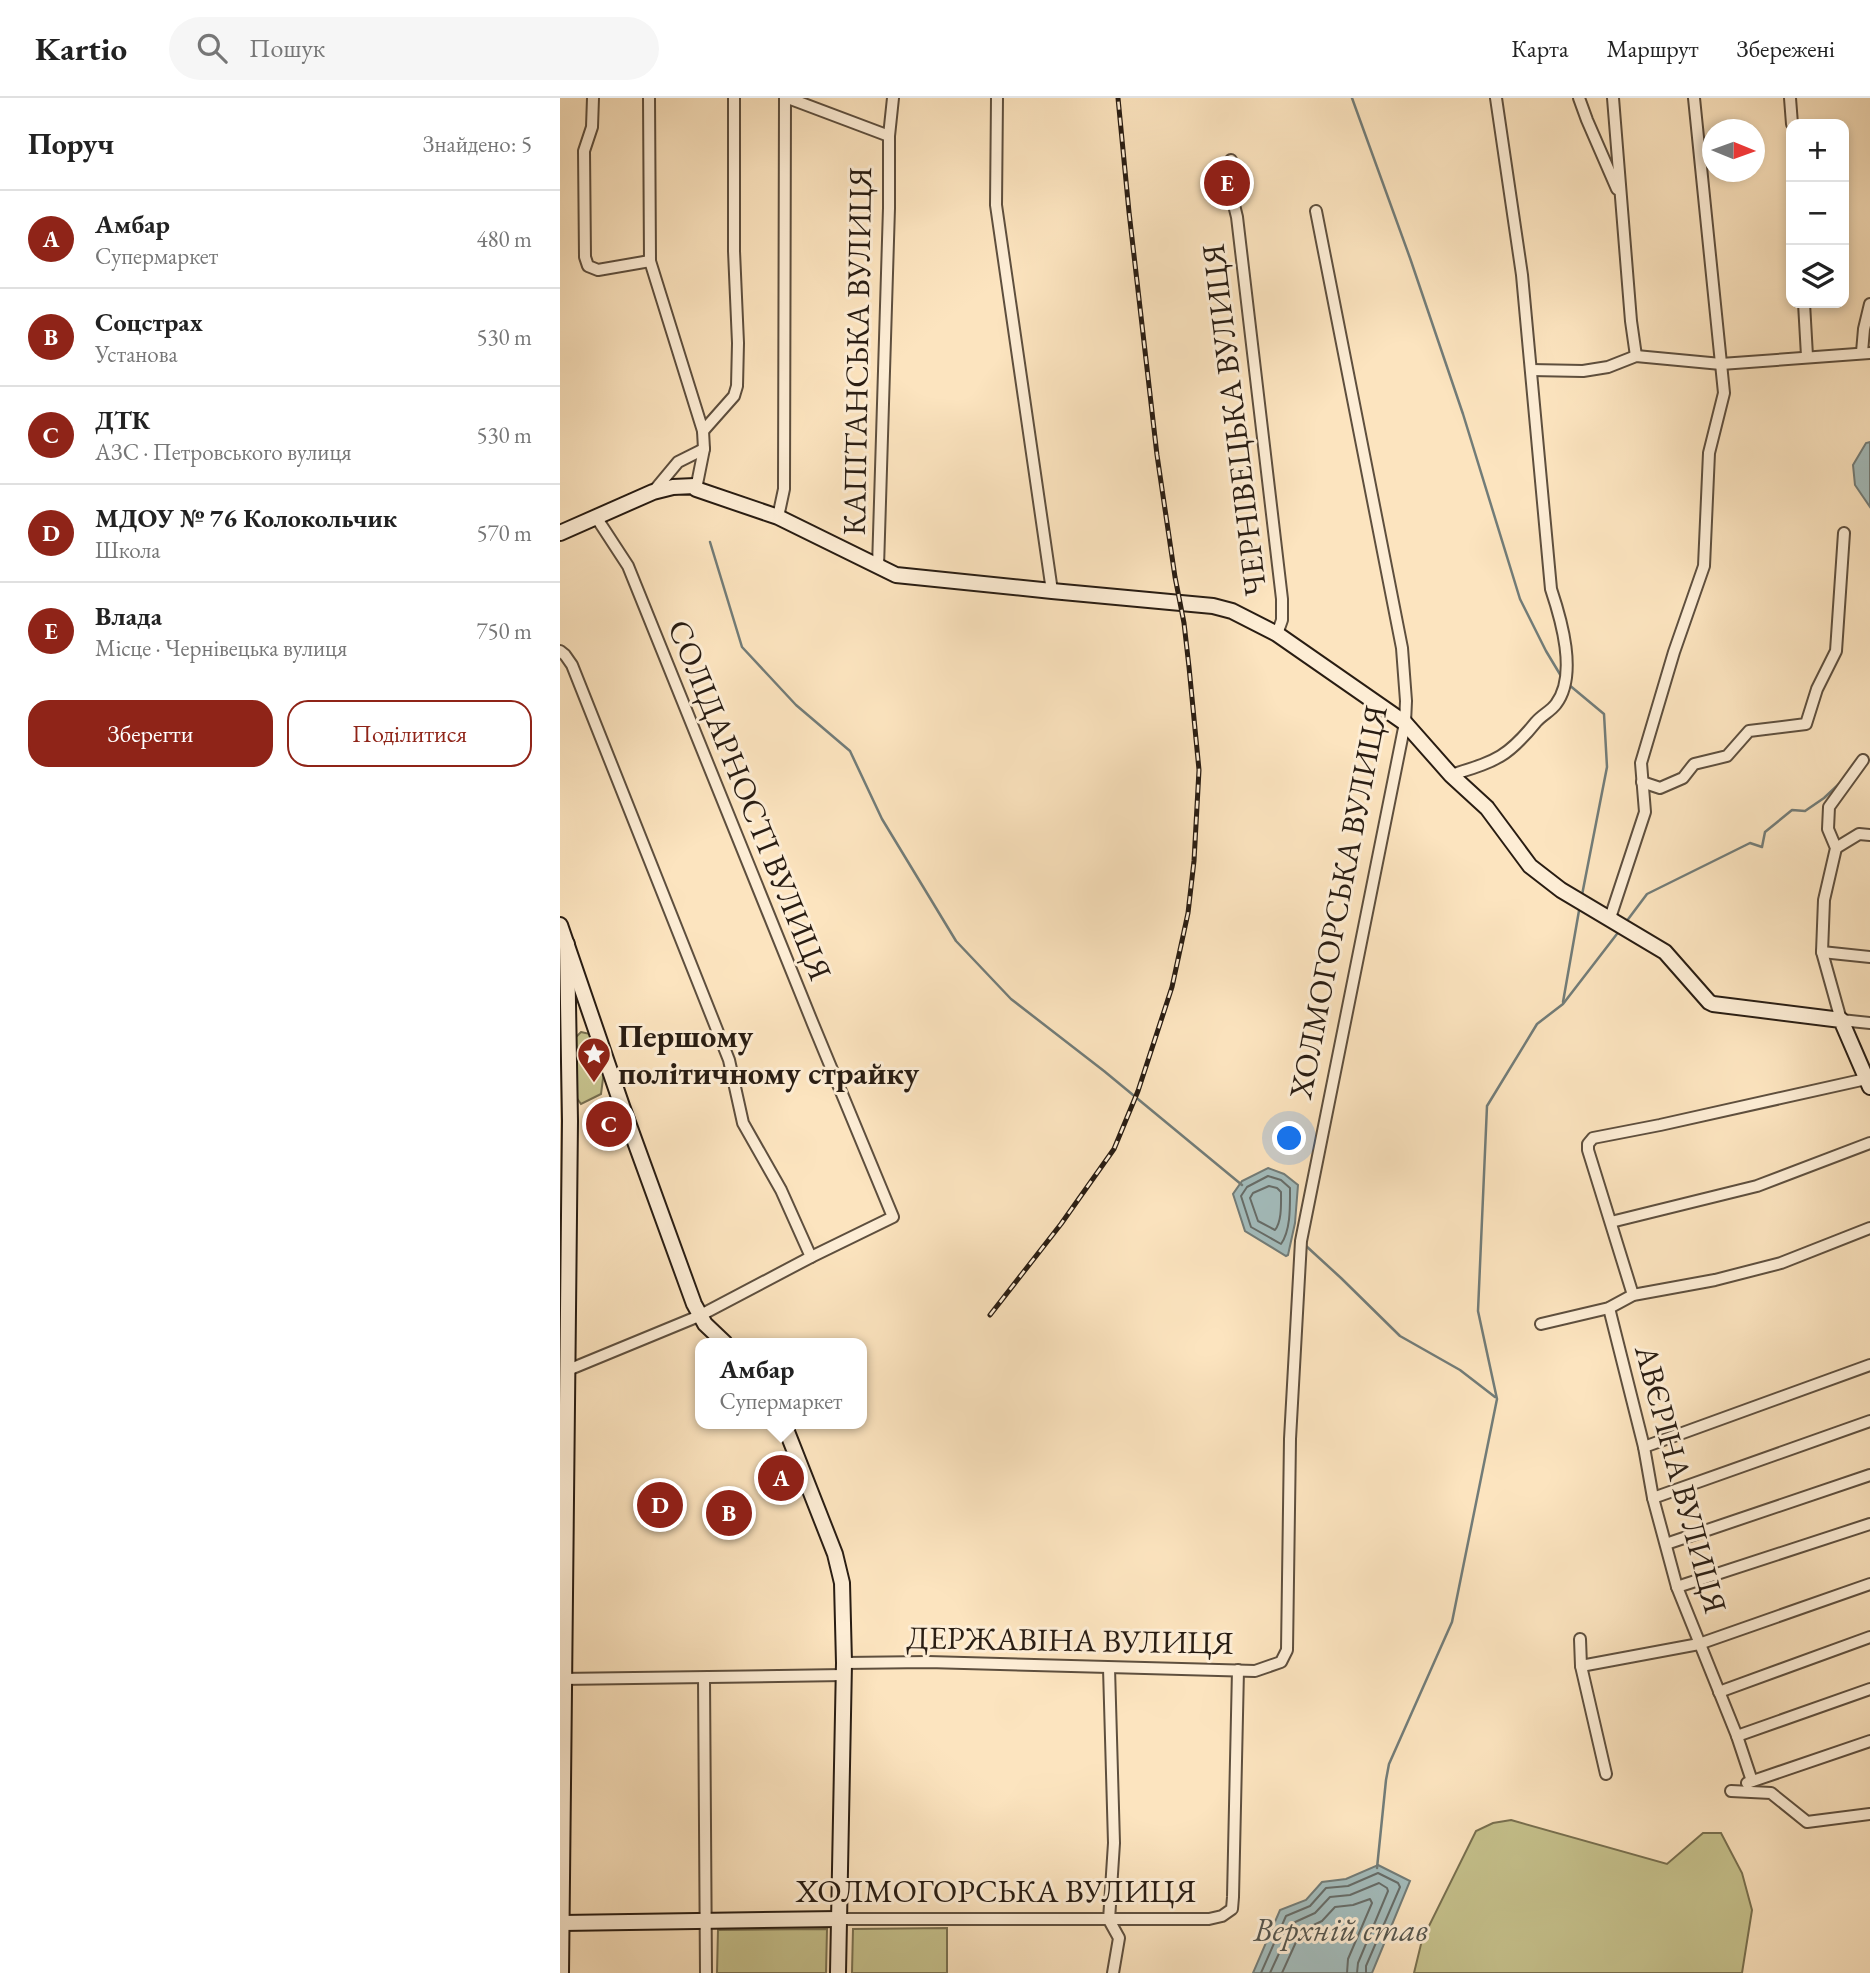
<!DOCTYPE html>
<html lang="uk">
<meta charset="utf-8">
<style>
body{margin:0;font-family:"EB Garamond",serif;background:#f6f6f6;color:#222}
.controls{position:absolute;right:21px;top:21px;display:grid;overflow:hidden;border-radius:14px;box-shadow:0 4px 10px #0003}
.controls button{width:63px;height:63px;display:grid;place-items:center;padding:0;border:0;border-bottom:2px solid #e0e0e0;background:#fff;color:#222;font:35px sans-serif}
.compass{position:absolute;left:1142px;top:21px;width:63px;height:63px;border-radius:50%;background:#fff;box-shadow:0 4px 10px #0003;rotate:91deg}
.you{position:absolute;left:730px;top:1041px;width:24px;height:24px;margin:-18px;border:5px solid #fff;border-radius:50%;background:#1a73e8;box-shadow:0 0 0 10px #1a73e833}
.badge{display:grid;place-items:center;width:46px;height:46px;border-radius:50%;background:#8f2418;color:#fff;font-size:23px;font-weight:700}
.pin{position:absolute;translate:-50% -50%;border:4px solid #fff;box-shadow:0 2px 7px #0006}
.popup{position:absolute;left:135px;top:1240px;width:172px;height:91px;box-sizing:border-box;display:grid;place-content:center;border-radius:14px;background:#fff;filter:drop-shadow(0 2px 5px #0005);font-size:23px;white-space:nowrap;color:#767676}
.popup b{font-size:26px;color:#222}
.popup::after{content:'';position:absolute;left:50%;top:100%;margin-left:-14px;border:14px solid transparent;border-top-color:#fff}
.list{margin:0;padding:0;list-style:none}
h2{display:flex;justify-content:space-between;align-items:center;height:91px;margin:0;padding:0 28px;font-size:30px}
h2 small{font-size:23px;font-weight:400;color:#767676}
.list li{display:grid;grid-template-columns:46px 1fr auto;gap:21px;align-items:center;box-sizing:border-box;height:98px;padding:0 28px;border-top:2px solid #e0e0e0}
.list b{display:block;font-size:26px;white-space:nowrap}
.list p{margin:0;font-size:23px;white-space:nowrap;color:#767676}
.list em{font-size:23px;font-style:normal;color:#767676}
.actions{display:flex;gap:14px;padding:21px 28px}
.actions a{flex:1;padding:16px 0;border:2px solid #8f2418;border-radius:21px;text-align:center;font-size:24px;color:#8f2418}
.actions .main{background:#8f2418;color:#fff}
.icon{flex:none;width:38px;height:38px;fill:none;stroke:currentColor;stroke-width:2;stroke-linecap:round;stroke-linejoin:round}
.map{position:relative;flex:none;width:1310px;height:1875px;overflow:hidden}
header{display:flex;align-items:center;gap:42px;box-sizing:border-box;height:98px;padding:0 35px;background:#fff;border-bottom:2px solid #e0e0e0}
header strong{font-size:33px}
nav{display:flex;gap:38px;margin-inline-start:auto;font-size:24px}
.search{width:490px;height:63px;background:#f6f6f6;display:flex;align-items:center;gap:18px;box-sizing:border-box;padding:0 24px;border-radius:38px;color:#767676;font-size:26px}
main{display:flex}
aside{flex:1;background:#fff}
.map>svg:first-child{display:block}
.green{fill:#c6c28d;stroke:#787050;stroke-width:2}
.water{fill:#a3bcbc;stroke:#727c78;stroke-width:2}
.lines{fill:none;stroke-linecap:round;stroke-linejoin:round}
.shore{stroke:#666c68;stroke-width:2}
.stream{stroke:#727c78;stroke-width:2.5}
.street-casing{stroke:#5e4f3e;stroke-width:14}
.secondary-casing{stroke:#291d13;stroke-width:18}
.street{stroke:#fdedd5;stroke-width:10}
.secondary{stroke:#fdedd5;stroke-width:14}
.rail-casing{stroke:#291d13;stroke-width:5}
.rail{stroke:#fdedd5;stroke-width:2.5;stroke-dasharray:8;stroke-linecap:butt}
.labels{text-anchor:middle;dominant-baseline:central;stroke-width:6;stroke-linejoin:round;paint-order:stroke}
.street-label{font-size:32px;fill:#291d13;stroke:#fdedd5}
.poi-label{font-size:32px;font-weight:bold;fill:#291d13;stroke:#fdedd5;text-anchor:start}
.water-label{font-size:33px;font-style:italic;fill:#54554e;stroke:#fdedd5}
</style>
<header>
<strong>Kartio</strong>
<div class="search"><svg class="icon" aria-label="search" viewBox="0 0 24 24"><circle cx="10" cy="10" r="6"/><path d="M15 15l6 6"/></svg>Пошук</div>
<nav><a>Карта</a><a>Маршрут</a><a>Збережені</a></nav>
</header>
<main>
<aside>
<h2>Поруч<small>Знайдено: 5</small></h2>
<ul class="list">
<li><span class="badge">A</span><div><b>Амбар</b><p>Супермаркет</p></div><em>480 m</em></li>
<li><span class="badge">B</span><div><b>Соцстрах</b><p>Установа</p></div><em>530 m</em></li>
<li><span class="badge">C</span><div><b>ДТК</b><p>АЗС · Петровського вулиця</p></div><em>530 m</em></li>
<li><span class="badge">D</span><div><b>МДОУ № 76 Колокольчик</b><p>Школа</p></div><em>570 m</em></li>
<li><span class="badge">E</span><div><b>Влада</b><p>Місце · Чернівецька вулиця</p></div><em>750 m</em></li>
</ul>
<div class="actions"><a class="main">Зберегти</a><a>Поділитися</a></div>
</aside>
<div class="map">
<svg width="1310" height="1875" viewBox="0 0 1310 1875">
<rect width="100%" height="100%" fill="#fce4bf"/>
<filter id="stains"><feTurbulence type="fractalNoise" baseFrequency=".00286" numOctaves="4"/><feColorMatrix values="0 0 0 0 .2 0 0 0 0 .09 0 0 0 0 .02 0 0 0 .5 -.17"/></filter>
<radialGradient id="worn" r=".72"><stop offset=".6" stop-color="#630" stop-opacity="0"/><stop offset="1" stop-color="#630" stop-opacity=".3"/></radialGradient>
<g class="green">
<path d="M21 934 30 936 44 973 41 996 21 1006 16 999 15 940Z"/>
<path d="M951 1722 1107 1766 1143 1735H1161L1182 1775 1192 1812 1182 1875H854L862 1842 916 1733 933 1725Z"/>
<path d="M387 1830V1875H292L293 1831Z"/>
<path d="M267 1831 266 1875H157L158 1832Z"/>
</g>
<g class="water">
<path d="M1310 344V409L1295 387 1293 367 1306 345Z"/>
<path d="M708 1070 724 1076 738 1087 735 1125 728 1157 726 1158 685 1133 673 1096 682 1083Z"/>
<path d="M818 1767 850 1783 812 1875H693L720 1812 746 1802 762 1784 786 1781Z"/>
</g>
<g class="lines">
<g class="shore">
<path d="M708 1078 721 1082 730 1090C730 1107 731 1132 721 1146L691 1129 681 1098 687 1089Z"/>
<path d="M709 1088 717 1090 721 1094C721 1106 722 1123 715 1132L698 1123 690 1100 693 1095Z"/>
<path d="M701 1875 726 1818 750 1808 766 1790 788 1788 818 1775 838 1785 840 1789 806 1868V1875"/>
<path d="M710 1875 733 1825 755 1815 770 1799 790 1797 819 1785 827 1790 828 1793 798 1865 797 1875"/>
<path d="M722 1875 741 1833 762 1823 775 1809 793 1807 810 1801 812 1805 788 1861 787 1875"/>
</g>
<g class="stream">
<path d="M792 0 850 160 903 316 960 501 986 553 1001 578"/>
<path d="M150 444 182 549 236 607 290 653 322 721 396 843 451 901 544 973 682 1087"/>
<path d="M1008 586 1044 616 1047 669 1022 797"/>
<path d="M1066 824 1087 796 1190 745 1202 749 1205 734 1232 712 1245 713 1264 700 1279 686"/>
<path d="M1003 904 1020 807"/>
<path d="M745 1147 781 1180 840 1238 900 1272 935 1299"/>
<path d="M817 1770 826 1682 829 1666 892 1524 937 1301 918 1213 927 1008 977 926 1003 906 1060 832"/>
</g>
<g class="street-casing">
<g id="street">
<path d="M33 0 32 29 24 53 25 159 28 168 38 172 90 163"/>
<path d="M89 0 90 163 143 333 144 351 136 391"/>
<path d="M228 0 329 38"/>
<path d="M437 0 436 107 492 493"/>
<path d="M1019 0 1027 22 1057 91"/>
<path d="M1053 0 1071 223 1076 258"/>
<path d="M1230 0 1232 26"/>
<path d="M671 62 666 75 677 119 722 501V522L717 536"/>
<path d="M1244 205 1247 258"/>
<path d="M1302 254 1304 231 1310 206"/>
<path d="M971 272 1023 273 1048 269 1076 258 1161 266 1310 255"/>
<path d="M143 333 174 298 177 288 178 245 174 153V0"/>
<path d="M93 394 118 364 144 351"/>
<path d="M218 419 224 391 225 0"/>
<path d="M318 469 329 110V38L333 0"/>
<path d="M0 553 5 557 12 567 169 962 183 1025 221 1092 251 1159"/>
<path d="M1303 662 1269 709 1268 731 1276 750 1264 802 1262 854 1281 922 1310 925"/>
<path d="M891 677C935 663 946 661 976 624 982 617 991 613 996 606 1018 577 1001 521 991 491L962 177 936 0"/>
<path d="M1082 684 1100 690 1123 680 1134 666 1167 658 1189 633 1246 626 1257 591 1276 553 1284 435"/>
<path d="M1276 750 1299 736 1310 737"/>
<path d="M1050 820 1085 714 1081 665 1114 554 1144 468 1149 355 1164 295 1134 0"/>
<path d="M1262 854 1310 859"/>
<path d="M1051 1124 1197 1088 1310 1045"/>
<path d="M1073 1197 1028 1052V1046L1033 1040 1100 1027 1306 981"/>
<path d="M1049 1210 1084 1349 1093 1400 1117 1489 1177 1638 1192 1683"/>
<path d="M981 1226 1049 1210 1073 1197 1155 1182 1221 1165 1310 1130"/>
<path d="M8 1272 139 1218 251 1159 333 1119 253 926 68 468 36 419"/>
<path d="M1084 1349 1310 1267"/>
<path d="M1093 1400 1310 1323"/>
<path d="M1106 1446 1310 1377"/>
<path d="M1117 1489 1310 1426"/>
<path d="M1020 1541 1021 1568 1046 1676"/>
<path d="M284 1565 368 1564 695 1573 721 1564 727 1552 730 1341 741 1143 845 625 846 603 842 550 756 113"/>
<path d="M1021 1568 1139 1546 1310 1486"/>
<path d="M549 1570 554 1745 549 1822 559 1840 553 1875"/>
<path d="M144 1580 146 1875"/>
<path d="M0 1581 284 1577"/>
<path d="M1159 1594 1310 1539"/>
<path d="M1177 1638 1310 1591"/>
<path d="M1187 1685 1310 1643"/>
<path d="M1171 1693 1211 1695 1247 1724 1310 1716"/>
<path d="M279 1821H649L662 1818 672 1811 673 1799 678 1572"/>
</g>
</g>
<g class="secondary-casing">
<g id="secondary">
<path d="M0 435 93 394 113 389 135 388 136 391 218 419 336 477 492 493 653 508 672 513 717 536 845 625 891 677 927 710 970 768 1001 792 1105 854 1149 904 1153 906 1281 922 1310 989"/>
<path d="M0 827 62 1008 134 1206 145 1226 165 1245"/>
<path d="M224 1326 275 1456 282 1485 284 1565 278 1875"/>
<path d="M2 1825 279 1821"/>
<path d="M1 1875 10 1023 7 846"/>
</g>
</g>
<use href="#street" class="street"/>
<use href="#secondary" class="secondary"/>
<g class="rail-casing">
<path id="rail" d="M430 1217 501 1126 554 1051 578 993 612 889 628 815 634 763 639 672 629 569 624 525 615 479 597 357 569 114 558 0"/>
</g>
<use href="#rail" class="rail"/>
</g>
<defs>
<g id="sight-pin" transform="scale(1.75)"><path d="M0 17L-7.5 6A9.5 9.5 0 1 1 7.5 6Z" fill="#8f2418" stroke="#fdedd5"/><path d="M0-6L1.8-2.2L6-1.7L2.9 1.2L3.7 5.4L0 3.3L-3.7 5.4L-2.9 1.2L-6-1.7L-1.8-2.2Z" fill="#fff"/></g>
</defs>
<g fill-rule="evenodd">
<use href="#sight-pin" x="34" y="956"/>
</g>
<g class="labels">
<g class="street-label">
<text transform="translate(297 253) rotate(-89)">КАПІТАНСЬКА ВУЛИЦЯ</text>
<text transform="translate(674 322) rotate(-97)">ЧЕРНІВЕЦЬКА ВУЛИЦЯ</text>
<text transform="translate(190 702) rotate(68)">СОЛІДАРНОСТІ ВУЛИЦЯ</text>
<text transform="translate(778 804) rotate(-79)">ХОЛМОГОРСЬКА ВУЛИЦЯ</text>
<text transform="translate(1121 1381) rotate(75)">АВЄРІНА ВУЛИЦЯ</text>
<text transform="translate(510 1542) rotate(1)">ДЕРЖАВІНА ВУЛИЦЯ</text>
<text x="436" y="1793">ХОЛМОГОРСЬКА ВУЛИЦЯ</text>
</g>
<g class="poi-label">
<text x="58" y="938">Першому<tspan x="58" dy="37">політичному страйку</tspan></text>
</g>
<g class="water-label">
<text x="781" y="1831">Верхній став</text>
</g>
</g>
<rect width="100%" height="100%" filter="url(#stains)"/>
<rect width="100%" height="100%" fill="url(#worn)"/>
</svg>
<div class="controls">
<button>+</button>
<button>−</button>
<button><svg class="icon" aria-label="layers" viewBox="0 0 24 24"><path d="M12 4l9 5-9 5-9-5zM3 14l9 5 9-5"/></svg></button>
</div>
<svg class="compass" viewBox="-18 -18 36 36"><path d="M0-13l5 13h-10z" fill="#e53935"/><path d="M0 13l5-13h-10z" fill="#767676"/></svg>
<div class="you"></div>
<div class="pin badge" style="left:221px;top:1380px">A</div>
<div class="popup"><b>Амбар</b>Супермаркет</div>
<div class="pin badge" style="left:169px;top:1415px">B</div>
<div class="pin badge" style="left:49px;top:1026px">C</div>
<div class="pin badge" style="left:100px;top:1407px">D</div>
<div class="pin badge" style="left:667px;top:85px">E</div>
</div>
</main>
